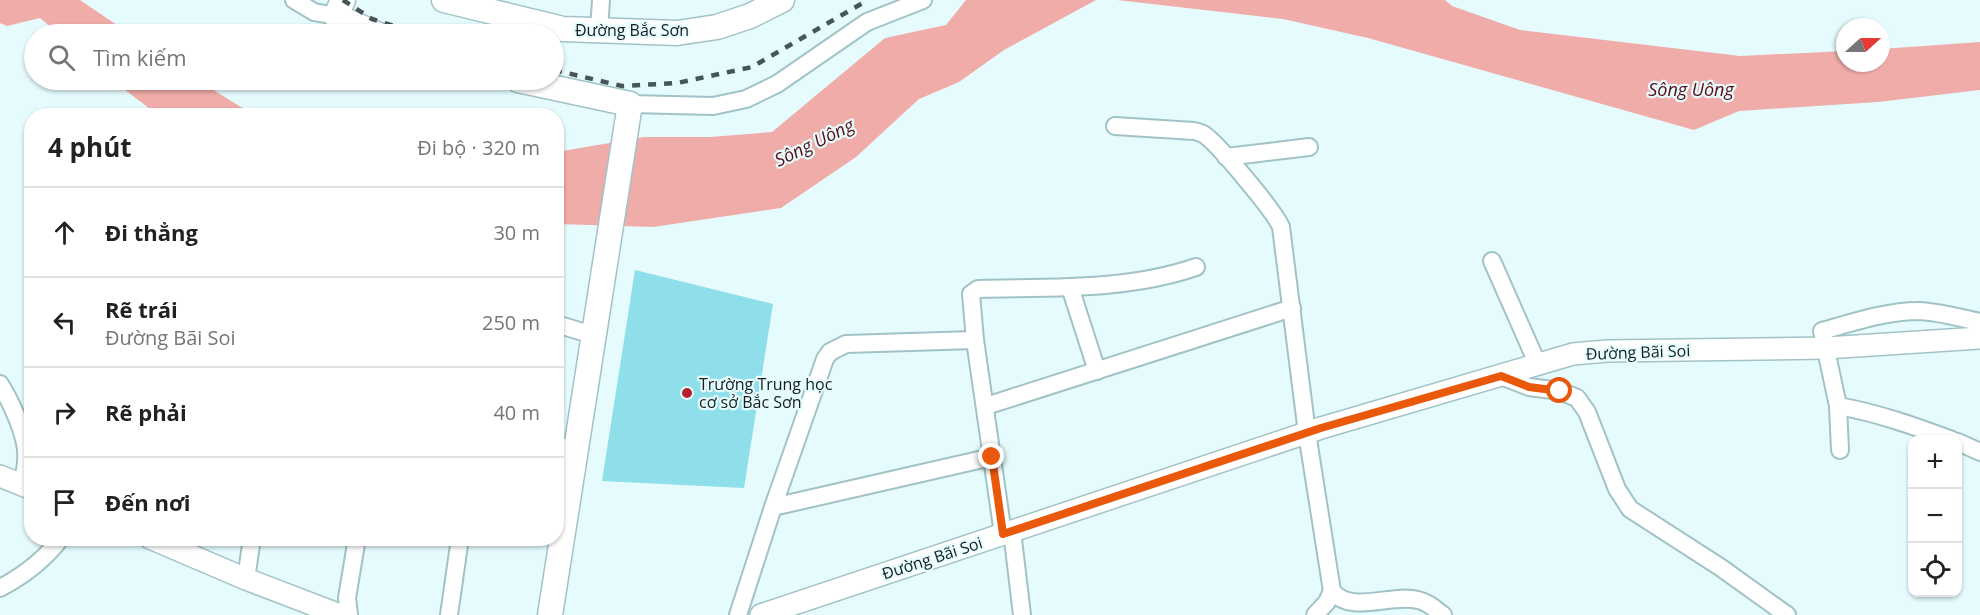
<!DOCTYPE html>
<html lang="vi">
<meta charset="utf-8">
<style>
body{margin:0;font-family:"Open Sans",sans-serif;background:#f2f2f2;color:#222}
.controls{position:absolute;right:18px;bottom:18px;display:grid;overflow:hidden;border-radius:12px;box-shadow:0 2px 4px #0004}
.controls button{width:54px;height:54px;display:grid;place-items:center;padding:0;border:0;border-bottom:2px solid #e0e0e0;background:#fff;color:#222;font:30px sans-serif}
.compass{position:absolute;left:1836px;top:18px;width:54px;height:54px;border-radius:50%;background:#fff;box-shadow:0 2px 4px #0004;rotate:69deg}
.stop{position:absolute;width:18px;height:18px;margin:-14px;border:4px solid #ea580c;border-radius:50%;background:#fff}
.stop.end{background:#ea580c;border-color:#fff;box-shadow:0 2px 6px #0008}
.list{margin:0;padding:0;list-style:none}
h2{display:flex;justify-content:space-between;align-items:center;height:78px;margin:0;padding:0 24px;font-size:26px}
h2 small{font-size:20px;font-weight:400;color:#767676}
.list li{display:grid;grid-template-columns:39px 1fr auto;gap:18px;align-items:center;box-sizing:border-box;height:90px;padding:0 24px;border-top:2px solid #e0e0e0}
.list b{display:block;font-size:22px;white-space:nowrap}
.list p{margin:0;font-size:20px;white-space:nowrap;color:#767676}
.list em{font-size:20px;font-style:normal;color:#767676}
.icon{flex:none;width:33px;height:33px;fill:none;stroke:currentColor;stroke-width:2;stroke-linecap:round;stroke-linejoin:round}
.map{position:relative;flex:none;width:1980px;height:615px;overflow:hidden}
.search{position:absolute;background:#fff;box-shadow:0 2px 4px #0004;left:24px;top:24px;width:540px;height:66px;display:flex;align-items:center;gap:15px;box-sizing:border-box;padding:0 21px;border-radius:33px;color:#767676;font-size:22px}
.panel{position:absolute;background:#fff;box-shadow:0 2px 4px #0004;left:24px;top:108px;width:540px;height:438px;border-radius:24px}
.map>svg:first-child{display:block}
.water{fill:#f0aca8}
.building{fill:#8edfe9}
.lines{fill:none;stroke-linecap:round;stroke-linejoin:round}
.minor-casing{stroke:#a1c3c7;stroke-width:20}
.tertiary-casing{stroke:#a1c3c7;stroke-width:24}
.secondary-casing{stroke:#a1c3c7;stroke-width:27}
.minor{stroke:#fff;stroke-width:16}
.tertiary{stroke:#fff;stroke-width:21}
.secondary{stroke:#fff;stroke-width:24}
.rail{stroke:#475557;stroke-width:4.5;stroke-dasharray:8 8;stroke-linecap:butt}
.route{stroke:#ea580c;stroke-width:8}
.poi-dot{fill:#b3212d;stroke:#e6fbfd;stroke-width:2}
.labels{text-anchor:middle;dominant-baseline:central;stroke-width:4.5;stroke-linejoin:round;paint-order:stroke}
.street-label{font-size:16px;fill:#131f21;stroke:#e6fbfd}
.poi-label{font-size:16px;fill:#131f21;stroke:#e6fbfd;text-anchor:start}
.water-label{font-size:18px;font-style:italic;fill:#5a0b11;stroke:#e6fbfd}
</style>
<div class="map">
<svg width="1980" height="615" viewBox="0 0 1980 615">
<rect width="100%" height="100%" fill="#e6fbfd"/>
<g class="water">
<path d="M0 0H80L130 34H59L40 18 7 26 0 23Z"/>
<path d="M966 0H1096L1004 50 959 82 919 99 856 157 781 208 653 227 557 224V152L644 137H710L772 132 885 38 946 25Z"/>
<path d="M1117 0H1445L1452 6 1520 30 1740 56 1845 51V63H1881V49L1980 42V90L1878 102 1739 111 1694 130 1368 38 1283 19Z"/>
<path d="M112 80H197L254 115H158Z"/>
</g>
<path class="building" d="M635 270 773 304 744 488 602 481Z"/>
<g class="lines">
<g class="minor-casing">
<g id="minor">
<path d="M294 0 314 12 336 16"/>
<path d="M599 30 601 0"/>
<path d="M630 104 713 106 746 99 777 84 867 22 923 0"/>
<path d="M1115 126 1194 131C1195 131 1201 133 1203 134 1216 141 1275 212 1281 227L1307 433 1332 591C1351 615 1391 593 1418 600 1428 602 1435 609 1443 615"/>
<path d="M1226 157 1309 147"/>
<path d="M1492 261 1538 365"/>
<path d="M1070 287 1097 371"/>
<path d="M556 324 593 335"/>
<path d="M1501 376 1529 387 1560 391 1577 398 1587 412 1617 489 1630 509 1720 567 1787 615"/>
<path d="M0 384C11 402 29 439 26 461 26 469 23 477 22 485"/>
<path d="M986 406 1292 308"/>
<path d="M1838 406C1878 413 1914 426 1952 440"/>
<path d="M1958 442 1980 452"/>
<path d="M556 446 576 449"/>
<path d="M1840 450 1838 406 1822 331C1854 322 1886 311 1919 311 1940 312 1960 318 1980 322"/>
<path d="M773 507 992 457"/>
<path d="M1012 531 1022 615"/>
<path d="M1003 534 975 340 971 294 978 289C1051 287 1126 291 1196 267"/>
<path d="M246 579 252 538"/>
<path d="M0 588C23 576 45 559 61 538"/>
<path d="M349 615 347 598 357 538"/>
<path d="M449 615 460 538"/>
<path d="M738 615 773 507 825 359 830 352 846 344 975 340"/>
<path d="M1315 615 1327 602 1332 591"/>
</g>
</g>
<g class="tertiary-casing">
<g id="tertiary">
<path d="M0 476 32 489"/>
<path d="M150 538 246 579 340 615"/>
<path d="M761 615 1321 428 1573 354 1607 351 1826 348 1980 338"/>
</g>
</g>
<g class="secondary-casing">
<g id="secondary">
<path d="M343 0 336 16 377 34"/>
<path d="M444 0 563 29 677 33 717 27 750 16 782 0"/>
<path d="M518 80 630 104 550 615"/>
</g>
</g>
<use href="#minor" class="minor"/>
<use href="#tertiary" class="tertiary"/>
<use href="#secondary" class="secondary"/>
<g class="rail">
<path d="M343 0 372 19 419 34"/>
<path d="M554 70 622 86 677 83 752 67 868 0"/>
</g>
</g>
<g class="lines">
<path class="route" d="M992 457 1003 534 1321 428 1501 376 1529 387 1560 391"/>
</g>
<circle class="poi-dot" cx="687" cy="393" r="6"/>
<g class="labels">
<g class="street-label">
<text x="632" y="30">Đường Bắc Sơn</text>
<text transform="translate(1638 352) rotate(-2)">Đường Bãi Soi</text>
<text transform="translate(932 558) rotate(-18)">Đường Bãi Soi</text>
</g>
<g class="poi-label">
<text x="699" y="384">Trường Trung học<tspan x="699" dy="18">cơ sở Bắc Sơn</tspan></text>
</g>
<g class="water-label">
<text x="1691" y="89">Sông Uông</text>
<text transform="translate(814 142) rotate(-26)">Sông Uông</text>
</g>
</g>
</svg>
<div class="controls">
<button>+</button>
<button>−</button>
<button><svg class="icon" aria-label="locate" viewBox="0 0 24 24"><circle cx="12" cy="12" r="6"/><path d="M12 2v4M12 18v4M2 12h4M18 12h4"/></svg></button>
</div>
<svg class="compass" viewBox="-18 -18 36 36"><path d="M0-13l5 13h-10z" fill="#e53935"/><path d="M0 13l5-13h-10z" fill="#767676"/></svg>
<div class="stop" style="left:1560px;top:391px"></div>
<div class="stop end" style="left:992px;top:457px"></div>
<div class="search"><svg class="icon" aria-label="search" viewBox="0 0 24 24"><circle cx="10" cy="10" r="6"/><path d="M15 15l6 6"/></svg>Tìm kiếm</div>
<section class="panel">
<h2>4 phút<small>Đi bộ · 320 m</small></h2>
<ul class="list">
<li><svg class="icon" aria-label="ahead" viewBox="0 0 24 24"><path d="M12 20V5M6 11l6-6 6 6"/></svg><div><b>Đi thẳng</b></div><em>30 m</em></li>
<li><svg class="icon" aria-label="left" viewBox="0 0 24 24"><path d="M17 20v-9H6M10 6l-5 5 5 5"/></svg><div><b>Rẽ trái</b><p>Đường Bãi Soi</p></div><em>250 m</em></li>
<li><svg class="icon" aria-label="right" viewBox="0 0 24 24"><path d="M7 20v-9h11M14 6l5 5-5 5"/></svg><div><b>Rẽ phải</b></div><em>40 m</em></li>
<li><svg class="icon" aria-label="arrive" viewBox="0 0 24 24"><path d="M6 21V4h12l-3 4 3 4H6"/></svg><div><b>Đến nơi</b></div></li>
</ul>
</section>
</div>
